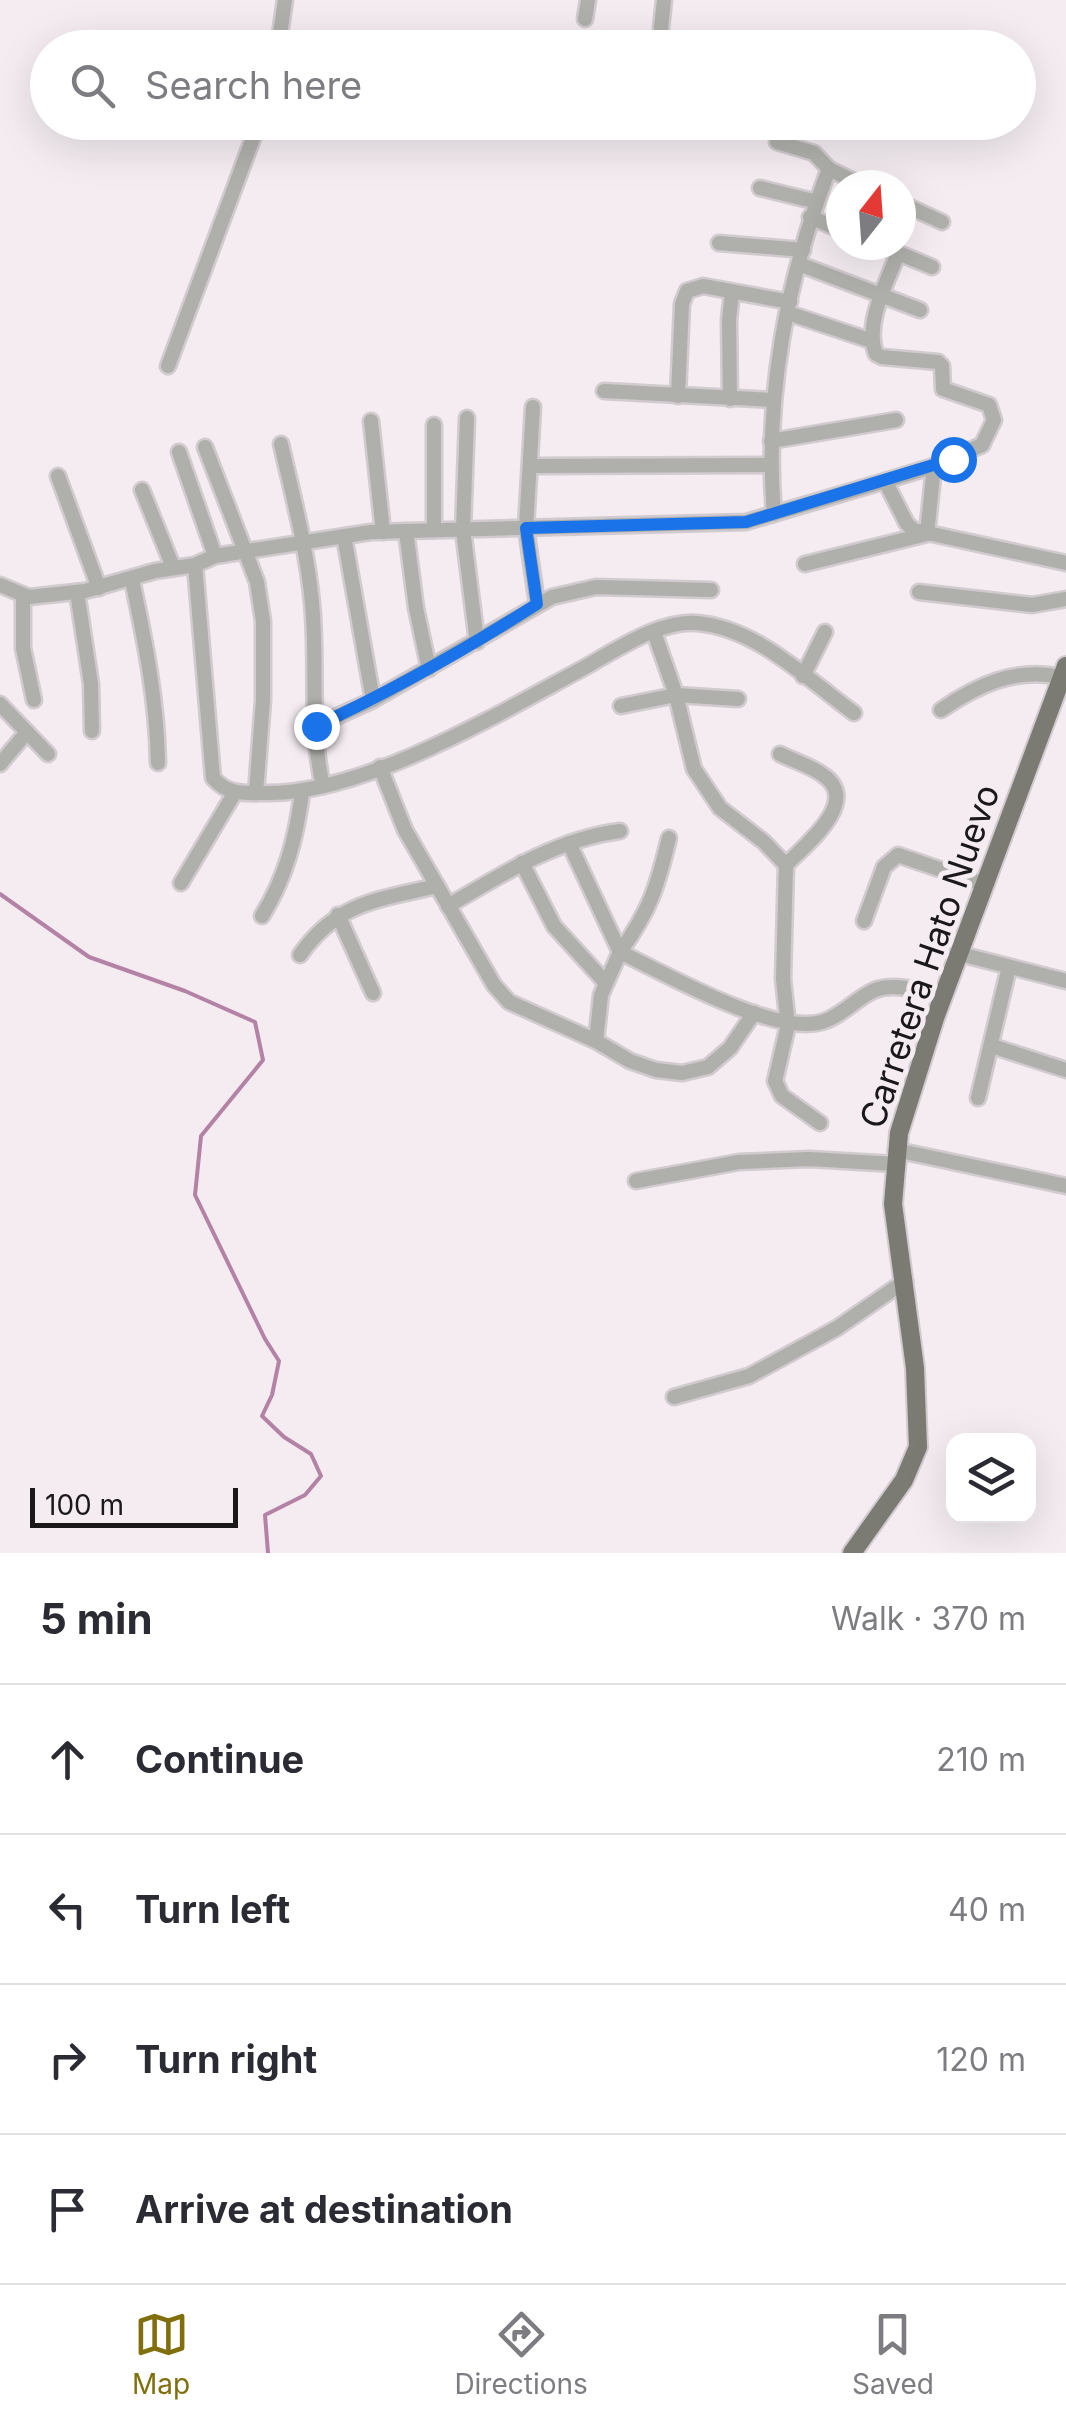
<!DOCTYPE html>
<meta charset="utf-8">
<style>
body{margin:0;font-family:Inter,sans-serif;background:#f2f2f3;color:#2b2b33}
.controls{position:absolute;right:30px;bottom:30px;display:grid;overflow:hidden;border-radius:20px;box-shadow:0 10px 40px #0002}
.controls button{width:90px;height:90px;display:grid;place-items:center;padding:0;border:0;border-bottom:2px solid #e1e1e2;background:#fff;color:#2b2b33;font:50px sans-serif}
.compass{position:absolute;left:826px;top:170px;width:90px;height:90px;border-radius:50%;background:#fff;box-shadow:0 10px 40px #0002;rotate:17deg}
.scale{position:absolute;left:30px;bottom:25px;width:208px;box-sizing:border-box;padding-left:10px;border:5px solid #1b181a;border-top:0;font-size:28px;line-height:35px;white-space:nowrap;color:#1b181a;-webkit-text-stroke:8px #f4ecf1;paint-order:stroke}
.stop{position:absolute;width:30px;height:30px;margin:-22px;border:8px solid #1a73e8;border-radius:50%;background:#fff}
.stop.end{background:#1a73e8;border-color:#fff;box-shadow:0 2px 10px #0008}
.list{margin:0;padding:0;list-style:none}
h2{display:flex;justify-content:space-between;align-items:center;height:130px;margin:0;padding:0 40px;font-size:42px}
h2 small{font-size:32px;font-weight:400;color:#7c7c81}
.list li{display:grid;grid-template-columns:65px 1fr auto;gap:30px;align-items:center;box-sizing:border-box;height:150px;padding:0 40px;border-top:2px solid #e1e1e2}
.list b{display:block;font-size:38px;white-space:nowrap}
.list em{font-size:32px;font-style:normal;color:#7c7c81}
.icon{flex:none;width:55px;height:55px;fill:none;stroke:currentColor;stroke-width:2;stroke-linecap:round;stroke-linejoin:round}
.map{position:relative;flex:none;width:1066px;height:1553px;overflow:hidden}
.search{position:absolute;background:#fff;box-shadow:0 10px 40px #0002;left:30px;right:30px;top:30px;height:110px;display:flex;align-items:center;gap:25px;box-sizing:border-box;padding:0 35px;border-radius:55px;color:#7c7c81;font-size:38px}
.sheet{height:730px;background:#fff}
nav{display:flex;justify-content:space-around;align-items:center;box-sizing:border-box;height:140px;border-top:2px solid #e1e1e2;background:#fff;font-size:28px;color:#7c7c81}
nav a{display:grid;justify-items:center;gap:5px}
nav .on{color:#816f0d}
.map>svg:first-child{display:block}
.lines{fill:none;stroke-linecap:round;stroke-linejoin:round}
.stream{stroke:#b382a5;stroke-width:4}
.minor-casing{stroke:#d1cacf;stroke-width:19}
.major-casing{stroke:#d1cacf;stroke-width:22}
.minor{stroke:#afafab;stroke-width:14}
.major{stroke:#7b7a73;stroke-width:18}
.route{stroke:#1a73e8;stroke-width:12}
.labels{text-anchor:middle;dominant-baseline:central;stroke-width:10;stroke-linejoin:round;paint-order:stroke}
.street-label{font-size:35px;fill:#1b181a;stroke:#f4ecf1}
</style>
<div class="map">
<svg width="1066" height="1553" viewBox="0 0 1066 1553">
<rect width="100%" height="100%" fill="#f4ecf1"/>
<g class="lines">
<path class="stream" d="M0 894 89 957 185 991 255 1022 263 1060 201 1136 195 1195 265 1339 279 1361 272 1395 262 1416 284 1437 311 1454 321 1476 305 1495 265 1515 268 1553"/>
<g class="minor-casing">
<g id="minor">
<path d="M585 19 588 0"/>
<path d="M661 28 664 0"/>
<path d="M278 48 285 0"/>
<path d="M777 142 814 153 829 169"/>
<path d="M760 188 817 202"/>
<path d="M901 203 942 222"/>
<path d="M810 217 841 230"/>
<path d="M719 243 803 250"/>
<path d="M879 245 932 267"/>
<path d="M799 264 920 310"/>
<path d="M788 313 872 341"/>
<path d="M168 366 259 122"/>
<path d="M604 391 773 400"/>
<path d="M678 396 682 304 687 291 703 286 790 302"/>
<path d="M730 399 729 320 732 292"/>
<path d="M533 407 526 528 537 604"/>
<path d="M467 418 463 530 477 642"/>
<path d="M371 421 383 532"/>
<path d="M771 441 896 420"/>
<path d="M281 444C293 497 307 549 312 603 318 664 309 727 323 786"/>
<path d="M205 447 257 582 263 621V700L256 793"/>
<path d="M179 452 215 556"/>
<path d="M532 466 770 465"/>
<path d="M58 476 99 588"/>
<path d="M885 481 934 466 982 445 994 420 989 405 943 389 942 366 938 362 882 357 876 354C864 323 887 283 898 253"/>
<path d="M142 490 173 567"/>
<path d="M774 514C764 398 787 278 829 169L862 185"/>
<path d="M434 530V425"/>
<path d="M406 531 416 608 429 669"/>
<path d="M344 536 373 700"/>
<path d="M805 564 927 534 934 466"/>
<path d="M195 565 213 778C229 796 245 793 268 793 364 793 493 717 578 671 612 653 657 620 697 623 757 628 807 679 854 713"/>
<path d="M132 580C145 641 157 700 158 763"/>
<path d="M0 585 29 597 85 591 155 571 195 565 215 556 371 532 746 522 885 481 907 524 914 530 1066 563"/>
<path d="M77 592 91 684 92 731"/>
<path d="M919 592 1032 605 1066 599"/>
<path d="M23 596V648L34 700"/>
<path d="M654 632 676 695 694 769 720 808 764 842 786 865"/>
<path d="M803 676 825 632"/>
<path d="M0 704 48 754"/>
<path d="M621 706 676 695 738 699"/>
<path d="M941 710C977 685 1016 667 1061 677"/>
<path d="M316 726 373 700 552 597 596 587 711 590"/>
<path d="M780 754C794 761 811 766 823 775 862 801 805 845 786 865L783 979 788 1025 775 1081 782 1096 820 1123"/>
<path d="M0 764 27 732"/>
<path d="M380 767 405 830 494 985 509 1002 596 1041 630 1061 656 1070 682 1073 708 1067 730 1048 754 1013"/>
<path d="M569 843 620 952C650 910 657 888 669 838"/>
<path d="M522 863 554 926 605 982"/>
<path d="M181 883 234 794"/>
<path d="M448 906C502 874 557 839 620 831"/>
<path d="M338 915 373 993"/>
<path d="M262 916C286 877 296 838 302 793"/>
<path d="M864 921 884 867 898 855 986 885"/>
<path d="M960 954 1066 981"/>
<path d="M300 955C337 902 378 900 437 886"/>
<path d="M596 1041 601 995 620 952C665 974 775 1036 822 1022 842 1016 856 998 875 990 896 982 923 992 944 996"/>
<path d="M992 1046 1066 1070"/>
<path d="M978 1098 1009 967"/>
<path d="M896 1150 1066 1186"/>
<path d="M636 1181 739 1162 809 1159 895 1164"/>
<path d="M674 1397 749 1376 837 1328 905 1281"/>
</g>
</g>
<g class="major-casing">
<path id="major" d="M852 1553 904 1480 918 1447 915 1368 893 1204 899 1133 935 1018 1066 666"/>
</g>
<use href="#minor" class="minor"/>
<use href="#major" class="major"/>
</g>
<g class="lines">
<path class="route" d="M316 726C392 691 466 649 537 604L526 528 746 522 953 459"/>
</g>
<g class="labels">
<g class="street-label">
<text transform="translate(929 956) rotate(-71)">Carretera Hato Nuevo</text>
</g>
</g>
</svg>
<div class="controls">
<button><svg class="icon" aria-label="layers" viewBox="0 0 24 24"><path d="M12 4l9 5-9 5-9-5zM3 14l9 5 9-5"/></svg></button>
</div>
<svg class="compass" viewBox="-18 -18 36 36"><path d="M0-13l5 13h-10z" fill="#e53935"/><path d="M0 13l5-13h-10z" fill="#7c7c81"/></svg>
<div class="scale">100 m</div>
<div class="stop" style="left:953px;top:459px"></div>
<div class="stop end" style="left:316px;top:726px"></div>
<div class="search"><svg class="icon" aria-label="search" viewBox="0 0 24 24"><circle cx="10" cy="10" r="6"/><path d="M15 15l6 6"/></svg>Search here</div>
</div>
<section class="sheet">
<h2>5 min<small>Walk · 370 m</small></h2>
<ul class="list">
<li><svg class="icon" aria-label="ahead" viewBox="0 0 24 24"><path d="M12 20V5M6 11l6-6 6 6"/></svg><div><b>Continue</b></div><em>210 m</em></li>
<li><svg class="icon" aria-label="left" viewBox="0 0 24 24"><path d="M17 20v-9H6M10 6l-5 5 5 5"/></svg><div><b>Turn left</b></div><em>40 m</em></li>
<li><svg class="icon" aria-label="right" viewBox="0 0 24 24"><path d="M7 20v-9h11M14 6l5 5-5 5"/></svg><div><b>Turn right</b></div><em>120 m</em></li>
<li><svg class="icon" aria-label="arrive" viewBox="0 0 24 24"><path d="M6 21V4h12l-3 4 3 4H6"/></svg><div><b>Arrive at destination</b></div></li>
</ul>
</section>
<nav>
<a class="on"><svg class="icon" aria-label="map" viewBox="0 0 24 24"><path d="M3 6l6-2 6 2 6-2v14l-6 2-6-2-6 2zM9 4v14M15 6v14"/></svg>Map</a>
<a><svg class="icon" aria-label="directions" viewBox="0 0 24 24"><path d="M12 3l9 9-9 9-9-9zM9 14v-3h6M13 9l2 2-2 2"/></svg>Directions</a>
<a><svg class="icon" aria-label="saved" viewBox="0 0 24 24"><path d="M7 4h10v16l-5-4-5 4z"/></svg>Saved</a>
</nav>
